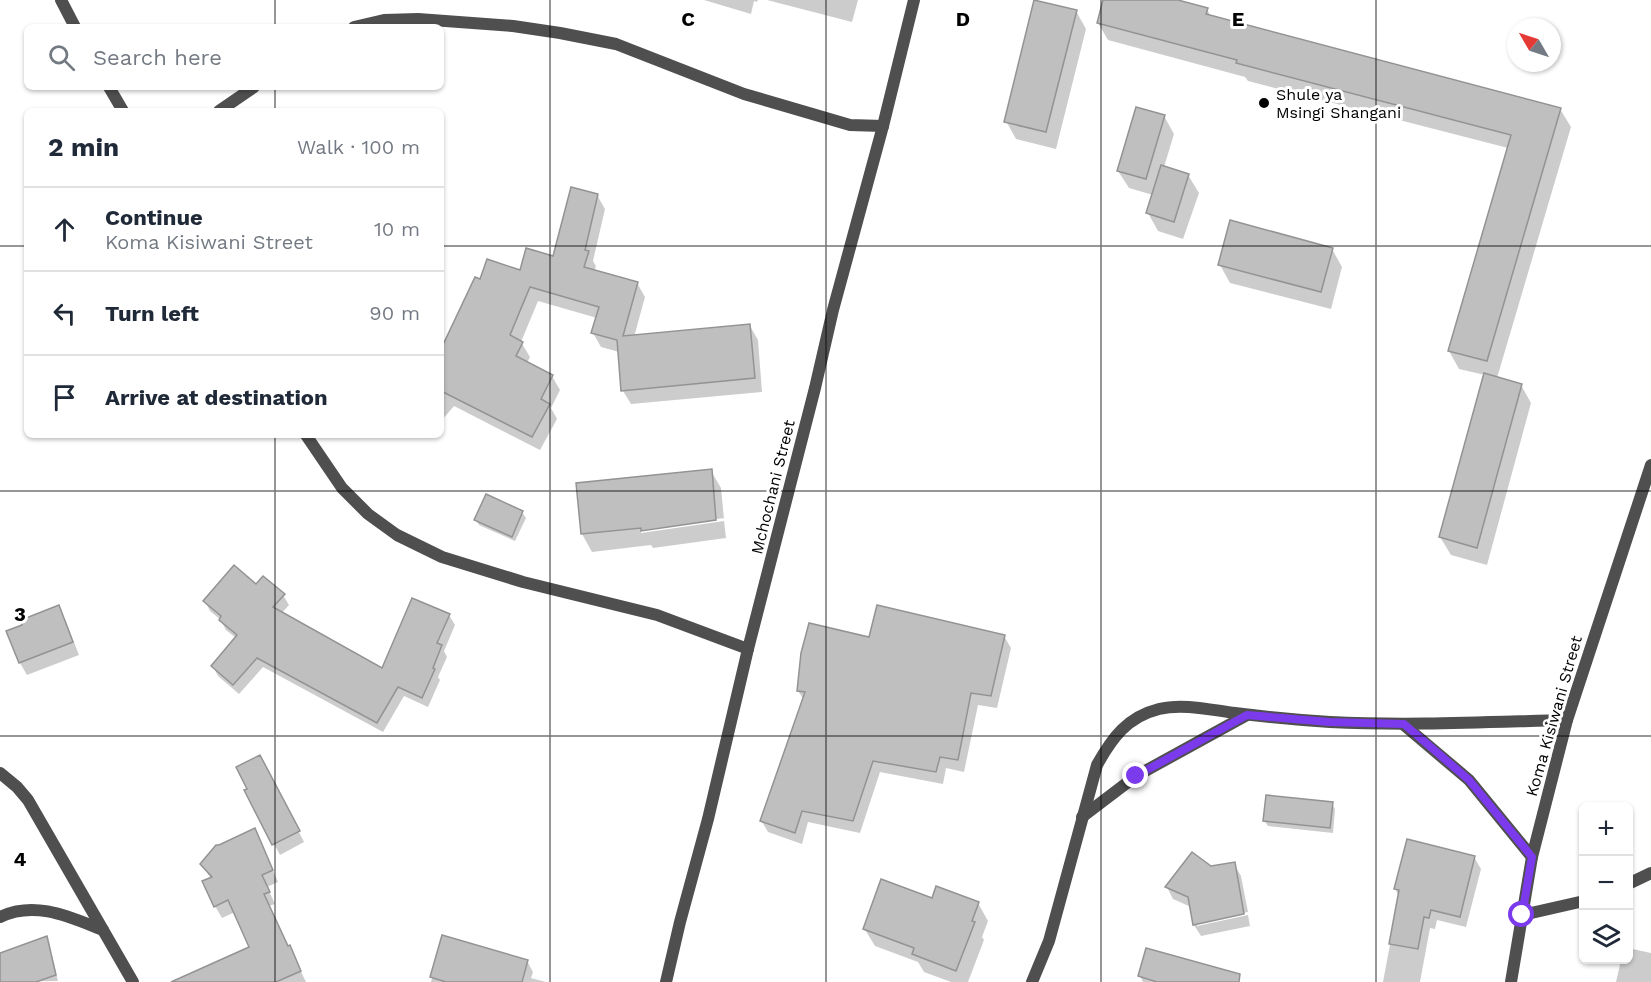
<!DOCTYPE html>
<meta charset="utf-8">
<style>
body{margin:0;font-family:"Work Sans",sans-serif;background:#f2f2f3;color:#1f2937}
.controls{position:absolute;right:18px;bottom:18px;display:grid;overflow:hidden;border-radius:9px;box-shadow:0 2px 4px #0004}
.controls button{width:54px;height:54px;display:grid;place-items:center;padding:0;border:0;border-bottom:2px solid #e0e1e3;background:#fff;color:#1f2937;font:30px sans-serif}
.compass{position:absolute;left:1507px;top:18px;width:54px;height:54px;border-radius:50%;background:#fff;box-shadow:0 2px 4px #0004;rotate:309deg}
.stop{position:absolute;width:18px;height:18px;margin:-14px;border:4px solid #7c3aed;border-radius:50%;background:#fff}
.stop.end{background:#7c3aed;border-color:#fff;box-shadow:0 2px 6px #0008}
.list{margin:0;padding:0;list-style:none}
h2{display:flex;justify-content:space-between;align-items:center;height:78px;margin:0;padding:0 24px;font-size:26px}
h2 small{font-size:20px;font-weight:400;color:#747a83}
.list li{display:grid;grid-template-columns:39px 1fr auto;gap:18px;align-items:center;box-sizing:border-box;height:84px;padding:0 24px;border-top:2px solid #e0e1e3}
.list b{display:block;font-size:22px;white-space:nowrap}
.list p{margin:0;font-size:20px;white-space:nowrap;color:#747a83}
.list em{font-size:20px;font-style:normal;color:#747a83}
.icon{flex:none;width:33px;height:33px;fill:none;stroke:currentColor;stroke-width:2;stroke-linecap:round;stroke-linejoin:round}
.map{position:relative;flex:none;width:1651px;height:982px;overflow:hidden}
.search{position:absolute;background:#fff;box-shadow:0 2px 4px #0004;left:24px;top:24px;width:420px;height:66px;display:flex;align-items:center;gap:15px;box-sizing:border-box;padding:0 21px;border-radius:9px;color:#747a83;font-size:22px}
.panel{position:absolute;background:#fff;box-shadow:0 2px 4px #0004;left:24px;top:108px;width:420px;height:330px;border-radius:9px}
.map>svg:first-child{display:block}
.shadow{fill:#0003}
.building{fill:#bfbfbf;stroke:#939393;stroke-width:1.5}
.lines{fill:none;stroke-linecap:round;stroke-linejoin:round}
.lane{stroke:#4f4f4f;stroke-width:12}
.street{stroke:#4f4f4f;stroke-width:12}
.route{stroke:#7c3aed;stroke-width:8}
.grid{fill:none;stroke:#000;stroke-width:1.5;stroke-opacity:0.55}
.poi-dot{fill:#000;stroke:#fff;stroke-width:2}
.labels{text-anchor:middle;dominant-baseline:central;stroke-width:6;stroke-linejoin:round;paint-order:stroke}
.poi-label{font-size:16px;fill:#000;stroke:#fff;text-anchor:start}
.street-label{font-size:16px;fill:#000;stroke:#fff}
.grid-label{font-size:20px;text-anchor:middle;font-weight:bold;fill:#000;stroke:#fff;stroke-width:6;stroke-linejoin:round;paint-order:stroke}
</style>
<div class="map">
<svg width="1651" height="982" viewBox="0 0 1651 982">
<rect width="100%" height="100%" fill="#fff"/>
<g class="shadow">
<path d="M704 0H758L757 2 754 1 751 14Z"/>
<path d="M767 0H858L852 22Z"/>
<path d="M1104 0H1172L1207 9 1211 17 1560 109 1571 127 1497 378 1521 385 1531 403 1487 565 1451 555 1440 537 1485 375 1459 369 1449 351 1508 148 1248 81 1245 77 1108 40 1098 23Z"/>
<path d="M1076 11 1086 29 1056 149 1016 139 1006 121Z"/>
<path d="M1164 116 1174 134 1164 167 1188 175 1199 193 1183 239 1158 231 1148 213 1153 195 1129 188 1118 171Z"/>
<path d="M597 195 605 209 593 261 596 266 594 272 637 283 645 297 634 337 750 326 758 340 762 392 631 404 623 391 619 352 601 347 593 333 597 318 538 301 521 342 530 357 527 363 552 376 560 390 551 408 557 419 540 450 454 406 441 421V348L442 350 481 281 521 272 554 258Z"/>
<path d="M1332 249 1342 267 1331 309 1230 283 1220 265Z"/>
<path d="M711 471 721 488 724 519V518L641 530V533L724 521 726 538 653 548 651 545 592 552 582 534 577 485Z"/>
<path d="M522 512 526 518 515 541 479 525 476 520Z"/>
<path d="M256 586 283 595 289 605 281 614 383 670 449 615 455 625 444 651 447 657 438 677 440 680 428 707 404 696 383 732 263 667 239 694 218 676 213 666 236 638 226 630 221 620 210 611 205 601Z"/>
<path d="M58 607 65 619 79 655 27 675 20 663 8 632 24 625Z"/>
<path d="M1004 636 1011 648 997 708 978 705 964 772 946 768 943 784 880 772 860 833 808 822 802 844 768 832 761 820 804 700 798 691 870 638Z"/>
<path d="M266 767 304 842 280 855 246 791Z"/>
<path d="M1332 804 1335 809 1333 833 1268 826 1264 820Z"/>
<path d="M255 830 261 842 278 882 267 887 275 904 269 906 306 982H201L251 948 235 912 222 918 215 906 211 879 202 864Z"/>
<path d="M1474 857 1481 869 1466 927 1437 920 1435 929 1430 928 1420 982H1383L1399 896 1395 889Z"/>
<path d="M1234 864 1241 876 1248 912 1197 923V926L1248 915 1250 926 1201 936 1194 925 1191 907 1173 899 1167 887Z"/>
<path d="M978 903 988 921 982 937 984 940 968 982H951L924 972 918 962 875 946 864 928Z"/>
<path d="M443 936 527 961 533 972 531 978 546 982H431Z"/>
<path d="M46 937 49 943 58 981 0 982V954Z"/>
<path d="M1628 948 1651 953V982H1616L1621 960H1628Z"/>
<path d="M1140 976 1209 982H1143Z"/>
</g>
<g class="building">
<path d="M1034 0 1077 10 1046 132 1004 122Z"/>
<path d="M1103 0H1178L1208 8 1206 14 1561 108 1487 361 1448 351 1511 135 1236 63 1237 60 1097 23Z"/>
<path d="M1136 107 1165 115 1146 179 1117 171Z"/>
<path d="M1161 165 1189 174 1174 222 1146 213Z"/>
<path d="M571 187 598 194 585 250 589 251 584 267 638 282 623 336 750 324 755 378 621 391 617 340 591 333 599 307 530 287 510 335 523 342 516 356 553 375 541 399 550 404 532 437 441 391V349L475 277 480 279 487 259 520 270 526 248 553 256Z"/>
<path d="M1230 220 1333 248 1321 292 1218 265Z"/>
<path d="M1484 373 1522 384 1477 548 1439 537Z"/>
<path d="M712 469 716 520 641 531V528L581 534 576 483Z"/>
<path d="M486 494 523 511 512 537 474 520Z"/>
<path d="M234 565 256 584 263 576 285 594 273 607 382 668 412 598 450 614 437 643 442 645 433 668 435 669 422 698 398 687 377 723 257 658 233 685 211 666 237 635 219 620 221 616 203 601Z"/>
<path d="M59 605 73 642 19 663 6 631 22 625 21 620Z"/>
<path d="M877 605 1005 635 991 696 971 693 958 760 940 757 936 772 873 761 853 821 802 811 795 833 760 821 805 692 797 691 801 653 809 623 869 637Z"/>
<path d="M260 755 300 831 272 845 244 790 247 789 236 767Z"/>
<path d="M1266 795 1333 802 1330 828 1263 821Z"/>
<path d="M255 828 273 870 262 875 270 892 264 894 288 946 290 945 301 971 276 982H171L249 947 228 900 214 907 202 881 212 877 200 864 216 845H219Z"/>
<path d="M1407 839 1475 856 1460 917 1431 910 1429 918 1424 917 1418 949 1389 944 1399 890 1394 889Z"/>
<path d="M1192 852 1211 866 1235 862 1244 914 1193 925 1188 897 1165 887Z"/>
<path d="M881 879 932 898 936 886 979 902 972 921 975 922 956 971 912 954 914 948 863 929Z"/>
<path d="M442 935 528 960 522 982H446L430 977Z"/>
<path d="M47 936 56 975 36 982H0V953Z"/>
<path d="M1146 948 1240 974 1239 982H1157L1138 976Z"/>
</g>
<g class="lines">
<g class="lane">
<path d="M61 0 75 27"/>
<path d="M354 27 384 20 418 19 513 26 560 33 616 44 744 94 850 125 883 126"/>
<path d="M109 87 123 111"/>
<path d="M219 111 254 87"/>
<path d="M306 435 342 488 368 514 397 535 442 557 523 582 657 615 748 649"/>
<path d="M1628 884 1651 873"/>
<path d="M1522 915 1584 901"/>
</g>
<g class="street">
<path d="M1404 725 1469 780 1532 857"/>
<path d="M0 773 17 787 28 800 133 982"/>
<path d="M1082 817 1136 776 1247 715"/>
<path d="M0 917C35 900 70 917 103 930"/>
<path d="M666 982 680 922 708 819 748 649 815 388 833 310 883 126 914 0"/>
<path d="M1032 982 1049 941 1097 765C1112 738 1127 717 1159 709 1183 703 1211 710 1235 713 1267 717 1299 720 1330 722 1409 726 1488 722 1567 720"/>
<path d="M1511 982 1532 857 1567 720 1651 465"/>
</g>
</g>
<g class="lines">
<path class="route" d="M1136 776 1247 715 1329 722 1404 724 1469 780 1532 857 1522 915"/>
</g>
<path class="grid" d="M275 0V27M550 0V982M826 0V982M1101 0V982M1376 0V982M275 87V111M0 246H27M441 246H1651M275 435V982M0 491H1651M0 736H1651"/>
<circle class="poi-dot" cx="1264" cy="103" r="6"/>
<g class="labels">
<g class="poi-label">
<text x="1276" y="94">Shule ya<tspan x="1276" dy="18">Msingi Shangani</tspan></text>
</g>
<g class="street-label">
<text transform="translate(773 487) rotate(-76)">Mchochani Street</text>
<text transform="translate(1554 716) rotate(-74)">Koma Kisiwani Street</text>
</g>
</g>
<g class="grid-label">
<text x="688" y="26">C</text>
<text x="963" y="26">D</text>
<text x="1238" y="26">E</text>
<text x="20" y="621">3</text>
<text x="20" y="866">4</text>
</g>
</svg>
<div class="controls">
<button>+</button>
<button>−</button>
<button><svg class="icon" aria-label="layers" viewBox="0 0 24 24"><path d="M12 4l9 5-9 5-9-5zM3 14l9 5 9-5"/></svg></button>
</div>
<svg class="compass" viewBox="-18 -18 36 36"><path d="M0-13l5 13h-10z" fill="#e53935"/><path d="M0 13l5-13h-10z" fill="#747a83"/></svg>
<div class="stop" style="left:1522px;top:915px"></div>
<div class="stop end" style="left:1136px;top:776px"></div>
<div class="search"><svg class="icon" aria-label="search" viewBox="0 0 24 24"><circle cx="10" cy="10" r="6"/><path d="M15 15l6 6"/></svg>Search here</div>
<section class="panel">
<h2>2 min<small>Walk · 100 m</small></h2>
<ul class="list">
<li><svg class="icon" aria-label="ahead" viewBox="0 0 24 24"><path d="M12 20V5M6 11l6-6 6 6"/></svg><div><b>Continue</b><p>Koma Kisiwani Street</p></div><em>10 m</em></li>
<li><svg class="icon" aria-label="left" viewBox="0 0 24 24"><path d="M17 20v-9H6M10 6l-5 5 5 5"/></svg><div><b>Turn left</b></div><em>90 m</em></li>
<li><svg class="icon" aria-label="arrive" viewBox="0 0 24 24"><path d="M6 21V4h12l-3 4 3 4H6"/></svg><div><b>Arrive at destination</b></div></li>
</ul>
</section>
</div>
